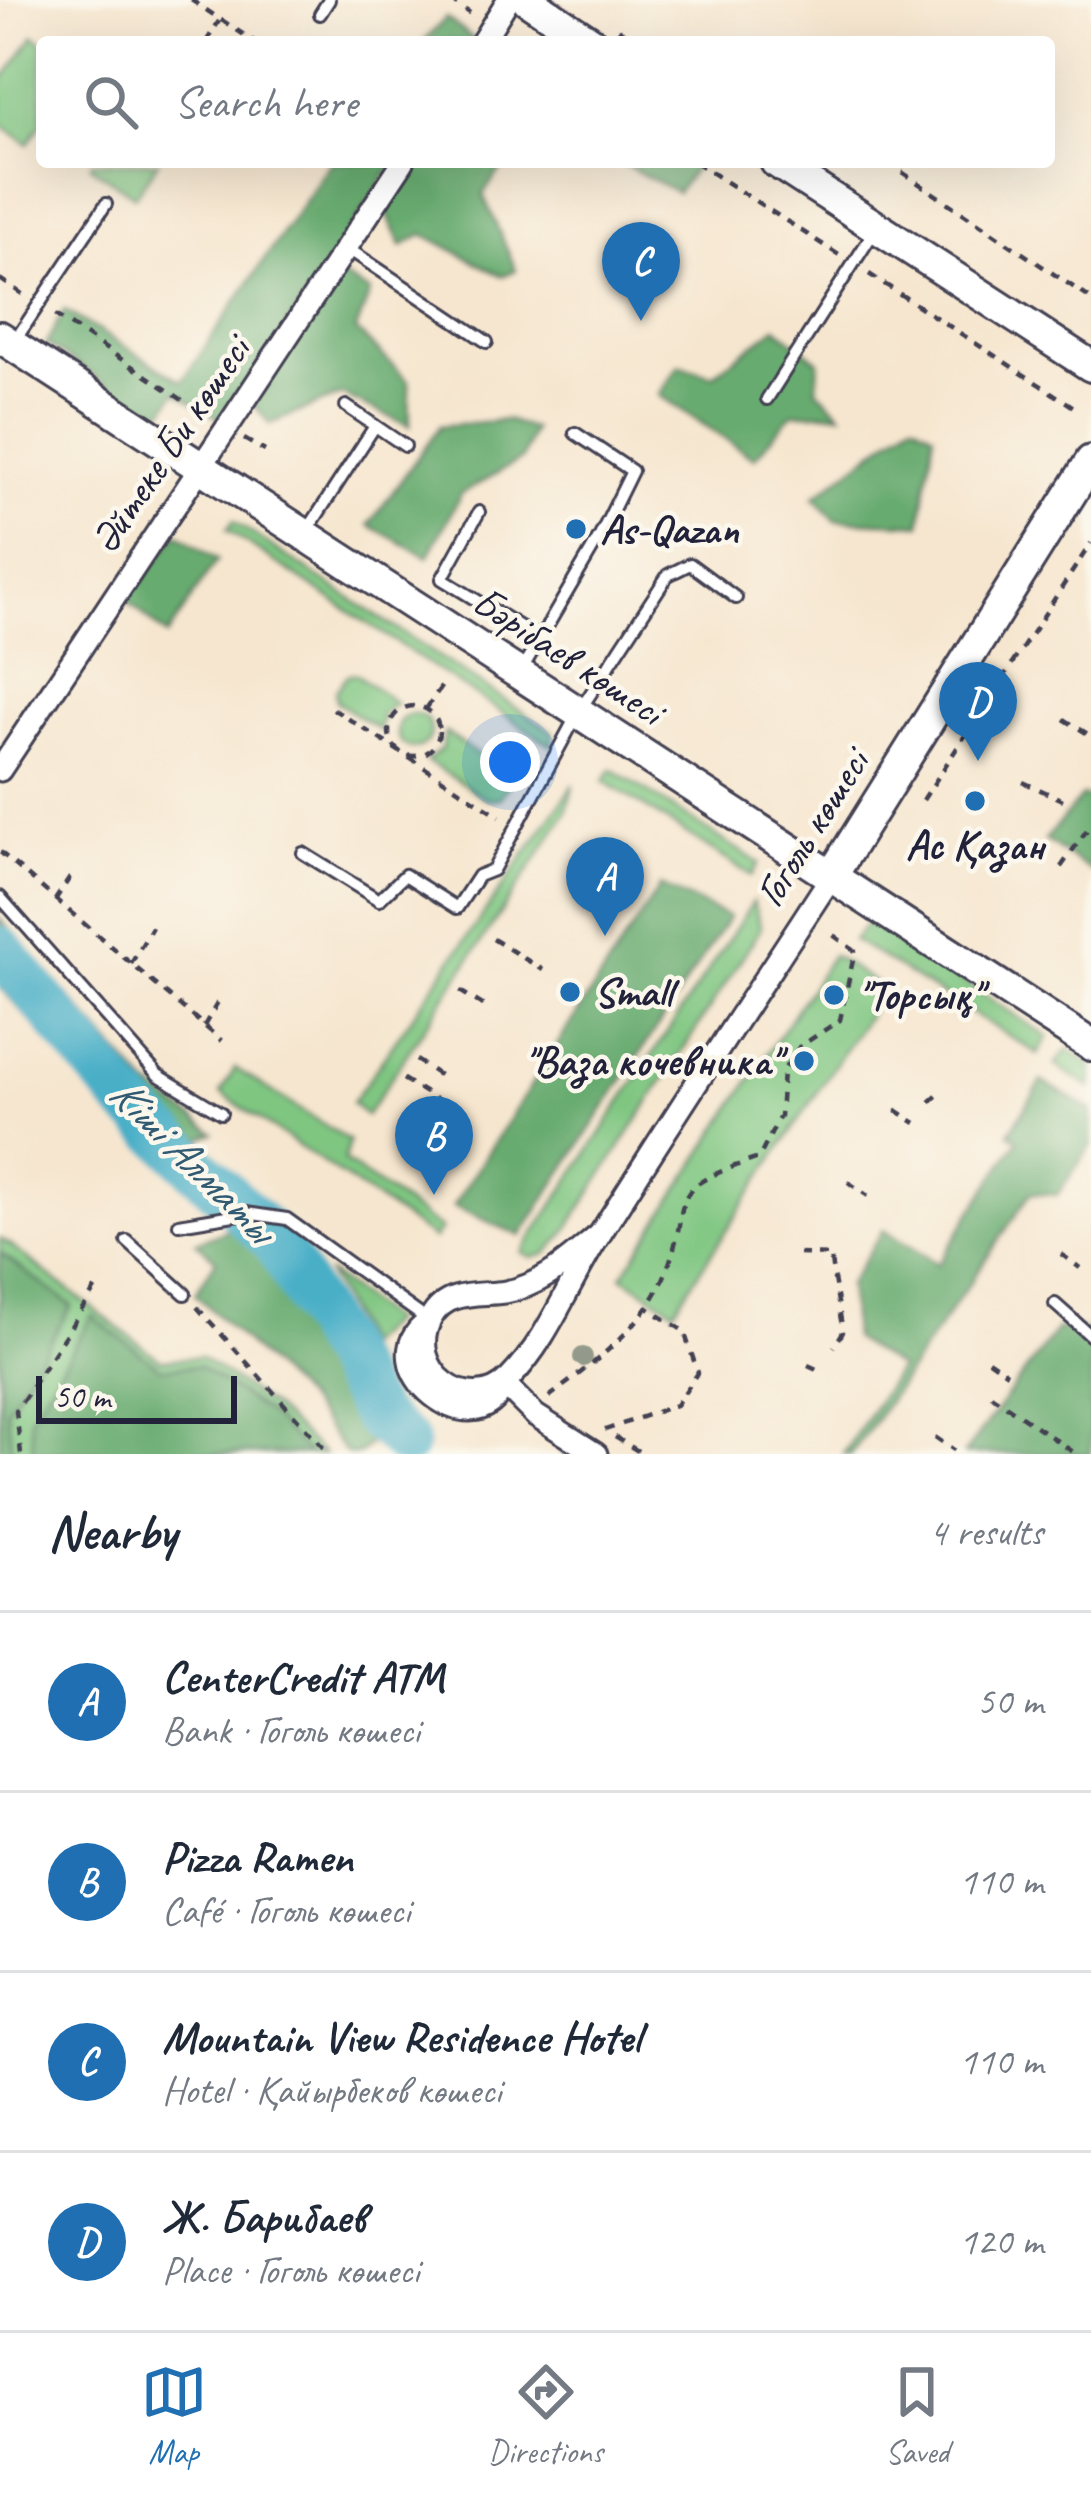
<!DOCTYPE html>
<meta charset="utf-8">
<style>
body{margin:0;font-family:Caveat,sans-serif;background:#f2f2f3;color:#1f2937}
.scale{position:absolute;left:36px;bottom:30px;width:201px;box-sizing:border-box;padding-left:12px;border:6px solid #22223b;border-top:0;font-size:33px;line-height:42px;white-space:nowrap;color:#22223b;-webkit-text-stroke:9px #fbf7ec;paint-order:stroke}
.you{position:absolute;left:510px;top:762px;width:42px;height:42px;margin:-30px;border:9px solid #fff;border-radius:50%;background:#1a73e8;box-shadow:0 0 0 18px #1a73e833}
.badge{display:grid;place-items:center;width:78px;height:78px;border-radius:50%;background:#1f6fb2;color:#fff;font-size:39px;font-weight:700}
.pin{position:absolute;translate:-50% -99px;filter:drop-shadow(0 3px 6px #0008)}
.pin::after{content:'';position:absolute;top:63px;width:42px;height:36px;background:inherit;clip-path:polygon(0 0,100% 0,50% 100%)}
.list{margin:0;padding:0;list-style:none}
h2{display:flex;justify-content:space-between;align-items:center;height:156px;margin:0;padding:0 48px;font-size:51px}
h2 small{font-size:39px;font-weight:400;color:#747a83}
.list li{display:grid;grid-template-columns:78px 1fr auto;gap:36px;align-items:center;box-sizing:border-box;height:180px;padding:0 48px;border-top:3px solid #e0e1e3}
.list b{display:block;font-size:45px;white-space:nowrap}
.list p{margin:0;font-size:39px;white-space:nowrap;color:#747a83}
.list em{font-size:39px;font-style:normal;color:#747a83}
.icon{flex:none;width:66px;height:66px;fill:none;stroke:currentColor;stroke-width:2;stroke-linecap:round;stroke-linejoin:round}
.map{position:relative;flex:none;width:1091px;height:1454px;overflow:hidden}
.search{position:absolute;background:#fff;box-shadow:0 12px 48px #0002;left:36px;right:36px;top:36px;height:132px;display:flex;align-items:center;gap:30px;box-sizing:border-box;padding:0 42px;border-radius:12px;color:#747a83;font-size:45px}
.sheet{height:876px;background:#fff}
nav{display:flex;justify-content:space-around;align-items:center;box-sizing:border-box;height:168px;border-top:3px solid #e0e1e3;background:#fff;font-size:33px;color:#747a83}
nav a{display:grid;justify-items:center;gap:6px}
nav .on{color:#1f6fb2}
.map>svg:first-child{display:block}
.green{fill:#7fc681;stroke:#50745e;stroke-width:3}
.forest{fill:#67ab6f;stroke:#465;stroke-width:3}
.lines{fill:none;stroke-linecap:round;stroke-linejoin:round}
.river{stroke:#48afc7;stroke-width:48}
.lane-casing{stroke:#423f51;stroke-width:16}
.street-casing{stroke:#423f51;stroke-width:27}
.secondary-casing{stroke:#423f51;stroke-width:36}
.path{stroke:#423f51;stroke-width:4.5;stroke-dasharray:9 9;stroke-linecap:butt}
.lane{stroke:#fff;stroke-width:10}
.street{stroke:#fff;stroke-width:21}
.secondary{stroke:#fff;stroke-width:30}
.tree{fill:#949a8b}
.poi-dot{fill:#1f6fb2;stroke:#fbf7ec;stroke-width:4.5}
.labels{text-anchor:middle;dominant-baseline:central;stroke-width:9;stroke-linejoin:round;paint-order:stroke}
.street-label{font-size:42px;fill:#22223b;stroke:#fbf7ec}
.poi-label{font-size:42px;font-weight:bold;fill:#22223b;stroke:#fbf7ec;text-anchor:start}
.water-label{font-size:45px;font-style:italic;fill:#315a73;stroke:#fbf7ec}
</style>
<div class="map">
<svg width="1091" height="1454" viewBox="0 0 1091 1454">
<rect width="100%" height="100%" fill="#fbf7ec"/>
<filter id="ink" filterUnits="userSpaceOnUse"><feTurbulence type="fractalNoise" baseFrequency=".00833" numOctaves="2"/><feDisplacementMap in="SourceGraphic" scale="24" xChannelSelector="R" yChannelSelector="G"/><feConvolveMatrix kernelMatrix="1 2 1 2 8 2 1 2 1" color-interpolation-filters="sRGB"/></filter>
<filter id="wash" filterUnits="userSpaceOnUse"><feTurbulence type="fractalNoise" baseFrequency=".004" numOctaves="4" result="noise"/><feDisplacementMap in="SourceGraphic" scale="48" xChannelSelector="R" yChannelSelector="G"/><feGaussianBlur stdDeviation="2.7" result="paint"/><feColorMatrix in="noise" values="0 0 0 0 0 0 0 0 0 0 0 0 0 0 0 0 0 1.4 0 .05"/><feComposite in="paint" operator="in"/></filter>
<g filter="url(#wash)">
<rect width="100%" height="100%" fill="#f6e6cf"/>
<g class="green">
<path d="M34 36 43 42 42 123 28 144 0 124V84Z"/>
<path d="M92 162H158L135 196 90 166Z"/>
<path d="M233 521 553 732 552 746 227 530Z"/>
<path d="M356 674 396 703 383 713 379 730 337 702 335 691 348 675Z"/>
<circle cx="414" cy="731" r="17"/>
<path d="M445 732 506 774 508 786 500 798 488 800 426 761 442 749Z"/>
<path d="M612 769 759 863 752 876 604 781Z"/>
<path d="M574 784 566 814 366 1116 352 1103Z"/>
<path d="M753 902 761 928 564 1235 546 1254 532 1258 522 1253Z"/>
<path d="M870 920 1048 1037 1038 1054 853 940Z"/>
<path d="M832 955 885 989 674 1310 622 1276Z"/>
<path d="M1068 1049 1091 1065V1088L1055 1065Z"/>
<path d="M235 1068 349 1141 344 1161 441 1229 434 1239 221 1093Z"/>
<path d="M0 1238 161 1360 200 1357 271 1406 323 1454H0Z"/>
<path d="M327 1272 391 1321 364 1346Z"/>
</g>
<g class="forest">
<path d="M446 18 475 40 474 42H423Z"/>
<path d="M331 162H395L224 422 176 392 158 419 46 344 64 310 182 381Z"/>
<path d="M413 162H507L483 194 516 270 502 276 423 234 402 246 383 206Z"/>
<path d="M618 162H699L677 192Z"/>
<path d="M341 276 370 292 356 330 409 381 410 426 341 395 270 424 253 404Z"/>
<path d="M776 327 819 361 817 389 841 413H793L754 458 659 395 679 365 713 375Z"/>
<path d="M506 420 533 429 522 459 461 494 428 557 369 525 440 426Z"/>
<path d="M913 421 934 433 921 524 835 520 814 497Z"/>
<path d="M178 533 217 560 167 636 127 600Z"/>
<path d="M1082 796 1091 797V871L1045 840Z"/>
<path d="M660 886 729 917 521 1236 453 1206Z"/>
<path d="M0 919 146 1084 214 1133 161 1156 128 1129 0 987Z"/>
<path d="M1042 1081 1091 1110V1146L1057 1195 1031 1193 866 1434 851 1454H843L899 1368 853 1339 848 1285 883 1230 938 1264 1018 1140 1009 1133Z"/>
<path d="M239 1225 266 1239 375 1440 359 1454H346L306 1401 195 1294 216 1260 196 1242Z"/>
<path d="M0 1253 72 1306 7 1409 12 1454H0Z"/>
<path d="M92 1316 160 1368 199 1366 269 1414 309 1454H33L30 1417Z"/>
<path d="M1057 1329 1091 1330V1454H964Z"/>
</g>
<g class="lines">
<path class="river" d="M0 950 129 1103 277 1243 376 1417 405 1442"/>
</g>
</g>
<g filter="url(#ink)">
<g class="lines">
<g class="lane-casing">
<g id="lane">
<path d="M320 14 329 0"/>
<path d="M347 248 487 342"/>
<path d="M14 342 106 204"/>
<path d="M767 399 875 230"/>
<path d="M346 406 405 446"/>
<path d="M479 512 442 579 540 639"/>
<path d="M305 534 375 426"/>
<path d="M521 671 600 536 632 471 575 433"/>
<path d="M303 853 379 900 405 875 457 908 478 876 493 870 578 713 668 575 690 564 736 598"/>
<path d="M0 897 158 1075 221 1113"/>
<path d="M179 1224 246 1213 287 1219 429 1321"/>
<path d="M127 1241 185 1294"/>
<path d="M1055 1304 1091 1336"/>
</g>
</g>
<g class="street-casing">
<g id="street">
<path d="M482 42 508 0"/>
<path d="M0 770 403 162"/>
<path d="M598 1236C570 1259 542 1286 505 1292 479 1296 447 1289 431 1318 404 1369 469 1420 510 1378 547 1341 569 1283 597 1239 673 1117 753 997 831 877"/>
<path d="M429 1321C364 1365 478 1454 504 1384L535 1415 596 1454"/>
</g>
</g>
<g class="secondary-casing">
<g id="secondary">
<path d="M528 0 591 42"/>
<path d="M776 162 1091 366"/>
<path d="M0 337 1091 1045"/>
<path d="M831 877 1091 461"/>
</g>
</g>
<g class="path">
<path d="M191 0 255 42"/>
<path d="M450 0 470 13"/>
<path d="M618 29 639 42"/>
<path d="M206 42 219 21"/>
<path d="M695 162 839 255"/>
<path d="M887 162 1091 299"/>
<path d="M869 274 1080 411"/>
<path d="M0 279 25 296"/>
<path d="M55 315 205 415"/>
<path d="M244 439 265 451"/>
<circle cx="414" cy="731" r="25"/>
<path d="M333 709 500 816"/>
<path d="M426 709 445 681"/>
<path d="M1064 719 1091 736"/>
<path d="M1023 782 1063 800"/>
<path d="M923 800 1091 543"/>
<path d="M0 852 222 1041"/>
<path d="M1061 867 1091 824"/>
<path d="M55 900 71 876"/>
<path d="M493 939 543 970"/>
<path d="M131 964 152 927"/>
<path d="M460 991 489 1009"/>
<path d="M204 1026 219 1000"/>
<path d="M416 1060 445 1079"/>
<path d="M403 1079 455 1111"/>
<path d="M930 1102 942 1091"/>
<path d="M896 1110 916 1123"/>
<path d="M848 1182 868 1196"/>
<path d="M799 1254 830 1255 843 1332 834 1347"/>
<path d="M1061 1254 1080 1268"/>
<path d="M197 1307 329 1454"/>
<path d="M988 1360 1007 1373"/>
<path d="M808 1365 819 1370"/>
<path d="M991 1395 1076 1454"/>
<path d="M549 1397C591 1365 643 1328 664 1277 698 1195 654 1192 759 1158L780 1116 783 1071 799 1047 840 1020 855 951 829 932"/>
<path d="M605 1430 676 1405 698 1373 684 1331 646 1307"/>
<path d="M615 1437 643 1454"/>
<path d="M935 1437 954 1450"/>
<path d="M21 1454 16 1411 97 1286"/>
</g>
<use href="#lane" class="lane"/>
<use href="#street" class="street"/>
<use href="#secondary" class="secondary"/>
</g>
<circle class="tree" cx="583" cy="1357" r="10"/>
</g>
<g class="poi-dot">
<circle cx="576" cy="529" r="12"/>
<circle cx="975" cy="801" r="12"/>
<circle cx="570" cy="992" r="12"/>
<circle cx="834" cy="995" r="12"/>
<circle cx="804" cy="1061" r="12"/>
</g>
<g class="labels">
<g class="street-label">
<text transform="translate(170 445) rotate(-56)">Әйтеке Би көшесі</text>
<text transform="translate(568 656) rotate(33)">Бәрібаев көшесі</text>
<text transform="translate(812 828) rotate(-58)">Гоголь көшесі</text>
</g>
<g class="poi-label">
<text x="600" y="529">As-Qazan</text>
<text x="975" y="845" text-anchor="middle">Ас Қазан</text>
<text x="594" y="992">Small</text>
<text x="858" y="995">"Торсық"</text>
<text x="780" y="1061" text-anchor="end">"Ваза кочевника"</text>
</g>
<g class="water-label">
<text transform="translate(192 1160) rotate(45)">Кіші Алматы</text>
</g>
</g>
</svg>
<div class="scale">50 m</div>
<div class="you"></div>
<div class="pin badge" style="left:605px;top:936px">A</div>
<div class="pin badge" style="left:434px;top:1195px">B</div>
<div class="pin badge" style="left:641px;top:321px">C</div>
<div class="pin badge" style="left:978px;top:761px">D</div>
<div class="search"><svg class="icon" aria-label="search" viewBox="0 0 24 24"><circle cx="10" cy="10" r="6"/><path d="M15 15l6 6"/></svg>Search here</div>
</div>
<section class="sheet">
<h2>Nearby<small>4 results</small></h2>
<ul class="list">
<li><span class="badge">A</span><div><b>CenterCredit ATM</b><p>Bank · Гоголь көшесі</p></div><em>50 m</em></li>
<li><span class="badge">B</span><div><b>Pizza Ramen</b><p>Café · Гоголь көшесі</p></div><em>110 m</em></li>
<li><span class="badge">C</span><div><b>Mountain View Residence Hotel</b><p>Hotel · Қайырбеков көшесі</p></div><em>110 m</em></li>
<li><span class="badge">D</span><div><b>Ж. Барибаев</b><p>Place · Гоголь көшесі</p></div><em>120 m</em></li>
</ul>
</section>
<nav>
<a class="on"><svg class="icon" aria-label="map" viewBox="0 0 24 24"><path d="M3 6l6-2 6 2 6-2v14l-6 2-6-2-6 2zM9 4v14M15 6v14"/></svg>Map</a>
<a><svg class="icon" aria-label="directions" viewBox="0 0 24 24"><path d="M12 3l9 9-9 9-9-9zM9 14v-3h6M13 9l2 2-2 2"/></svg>Directions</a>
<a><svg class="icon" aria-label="saved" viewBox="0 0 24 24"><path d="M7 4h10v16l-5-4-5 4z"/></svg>Saved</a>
</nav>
